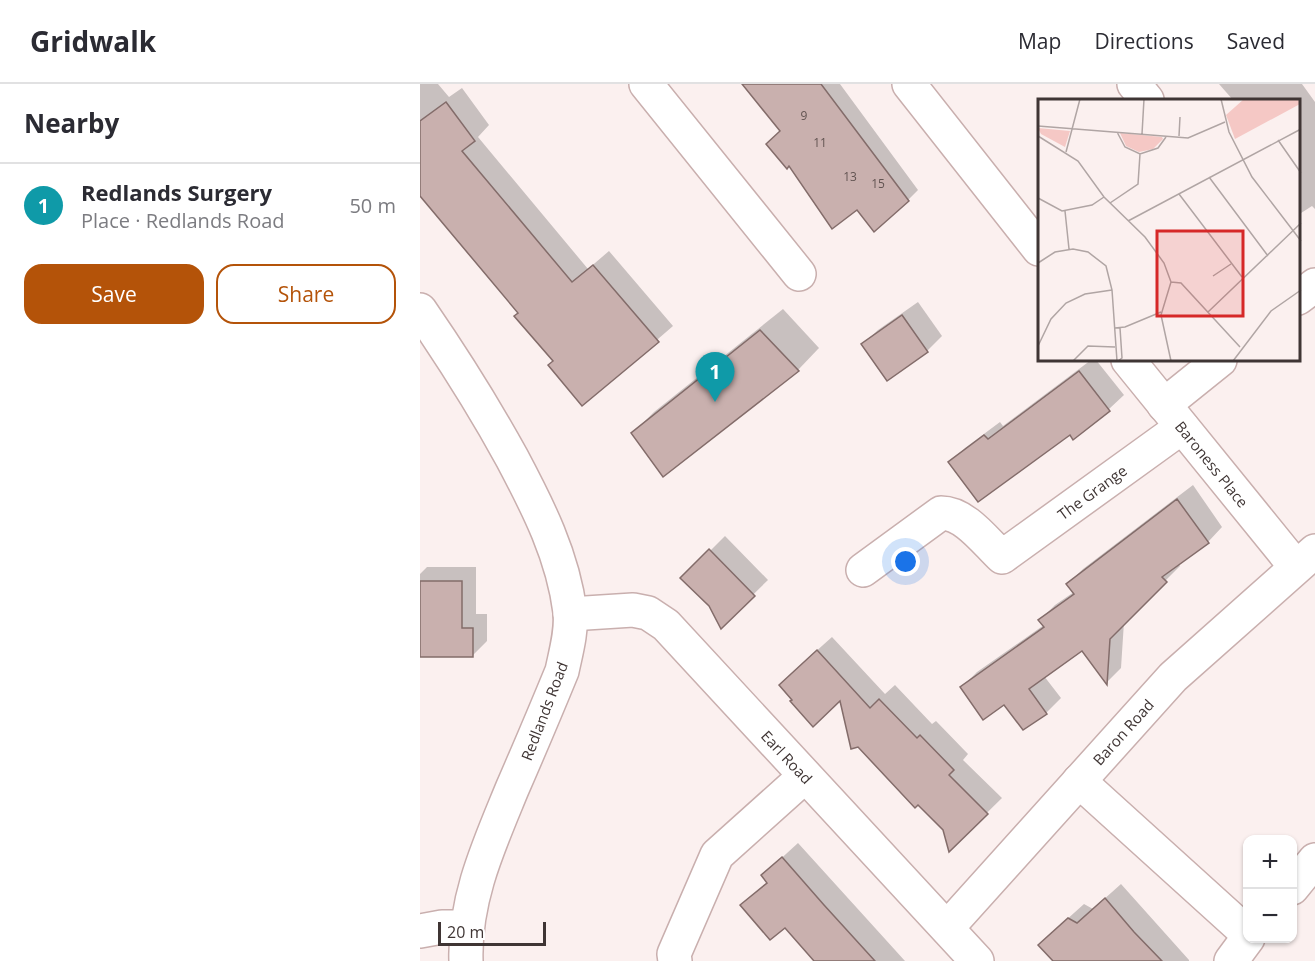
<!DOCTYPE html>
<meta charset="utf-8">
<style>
body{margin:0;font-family:"Open Sans",sans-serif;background:#f7f7f7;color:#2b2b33}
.controls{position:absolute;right:18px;bottom:18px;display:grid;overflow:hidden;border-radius:12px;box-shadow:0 2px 4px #0004}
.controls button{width:54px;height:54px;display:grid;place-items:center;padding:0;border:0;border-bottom:2px solid #e1e1e2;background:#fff;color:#2b2b33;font:30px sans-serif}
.scale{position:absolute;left:18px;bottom:15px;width:108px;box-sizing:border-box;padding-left:6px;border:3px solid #3f3534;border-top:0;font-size:16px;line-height:21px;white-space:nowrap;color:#3f3534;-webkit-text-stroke:4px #fff;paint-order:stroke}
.you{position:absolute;left:486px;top:478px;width:21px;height:21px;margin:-15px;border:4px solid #fff;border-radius:50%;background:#1a73e8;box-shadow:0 0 0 9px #1a73e833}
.badge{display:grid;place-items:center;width:39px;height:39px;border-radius:50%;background:#b45309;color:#fff;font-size:20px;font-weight:700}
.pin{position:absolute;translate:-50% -50px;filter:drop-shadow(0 2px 3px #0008)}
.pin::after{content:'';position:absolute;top:32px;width:21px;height:18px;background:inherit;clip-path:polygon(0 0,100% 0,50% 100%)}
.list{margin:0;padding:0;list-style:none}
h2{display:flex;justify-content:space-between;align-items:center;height:78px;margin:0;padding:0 24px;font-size:26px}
h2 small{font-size:20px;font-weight:400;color:#7c7c81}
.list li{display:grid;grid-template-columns:39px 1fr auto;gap:18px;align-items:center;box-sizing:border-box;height:84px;padding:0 24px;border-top:2px solid #e1e1e2}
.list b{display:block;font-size:22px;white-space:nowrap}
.list p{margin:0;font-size:20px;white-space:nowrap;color:#7c7c81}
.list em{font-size:20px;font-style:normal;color:#7c7c81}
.actions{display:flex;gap:12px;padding:18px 24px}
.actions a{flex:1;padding:14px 0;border:2px solid #b45309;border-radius:18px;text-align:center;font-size:21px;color:#b45309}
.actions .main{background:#b45309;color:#fff}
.map{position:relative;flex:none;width:895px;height:877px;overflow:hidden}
header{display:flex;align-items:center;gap:36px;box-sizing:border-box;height:84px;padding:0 30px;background:#fff;border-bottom:2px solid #e1e1e2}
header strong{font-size:28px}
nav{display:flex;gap:33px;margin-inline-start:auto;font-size:21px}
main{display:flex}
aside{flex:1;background:#fff}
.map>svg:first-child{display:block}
.shadow{fill:#0003}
.building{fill:#c9b0ae;stroke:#836c6a;stroke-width:1.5}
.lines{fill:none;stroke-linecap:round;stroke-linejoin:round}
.minor-casing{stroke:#c9afae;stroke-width:36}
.major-casing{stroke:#c9afae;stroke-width:36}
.minor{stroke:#fff;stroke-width:33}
.major{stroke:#fff;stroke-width:33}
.labels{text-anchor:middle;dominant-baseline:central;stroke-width:4.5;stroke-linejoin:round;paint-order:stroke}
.number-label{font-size:12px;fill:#625452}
.street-label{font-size:15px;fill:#3f3534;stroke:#fff}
.inset-road{fill:none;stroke:#b0a5a4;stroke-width:1.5}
.view{fill:#d62828;fill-opacity:0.15;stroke:#d62828;stroke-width:3}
.inset-edge{fill:none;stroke:#3f3534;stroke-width:3}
</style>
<header>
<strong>Gridwalk</strong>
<nav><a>Map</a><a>Directions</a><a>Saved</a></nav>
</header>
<main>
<aside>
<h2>Nearby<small></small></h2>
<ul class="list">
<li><span class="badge" style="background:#0f9aa8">1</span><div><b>Redlands Surgery</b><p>Place · Redlands Road</p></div><em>50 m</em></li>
</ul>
<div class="actions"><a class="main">Save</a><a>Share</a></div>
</aside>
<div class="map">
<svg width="895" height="877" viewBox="0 0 895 877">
<rect width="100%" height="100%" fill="#fbf0ef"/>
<g class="shadow">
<path d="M0 0H18L29 13 42 4 69 41 58 53 168 185 189 167 253 242 163 320 135 277 100 229 0 110Z"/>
<path d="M324 0H420L498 106 488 116 438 124 370 80 362 47Z"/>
<path d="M799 0H882L895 18V125L892 122 878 131V16H813Z"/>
<path d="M498 218 522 252 507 267 443 260 458 246Z"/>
<path d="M363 225 399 264 378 286 244 391 213 349 234 328Z"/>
<path d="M671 276H676L704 311 689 325 650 349 530 379 545 364 580 338 583 342Z"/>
<path d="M773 401 802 443 788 458 758 479 760 482 704 538 701 584 687 598 662 565 624 592 641 614 626 629 584 618 542 603 557 588 624 541 620 536 635 521 654 508 648 500 663 485Z"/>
<path d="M305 452 348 496 301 542 290 521 263 494Z"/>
<path d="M7 483H56V530H67V557L52 572H0V490Z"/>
<path d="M412 553 465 610 475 601 512 640 516 637 548 670 543 676 582 714 530 765 524 745 421 615 375 586Z"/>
<path d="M378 759 485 877H396L365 842 322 822 348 798 343 791Z"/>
<path d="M701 800 769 876V877H635V846L664 820 673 825Z"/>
</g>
<g class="building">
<path d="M322 0H401L489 117 454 148 437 126 412 145 369 82 367 85 346 60 360 47Z"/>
<path d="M26 18 55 57 42 67 152 198 173 181 239 258 162 322 128 281 133 277 94 232 98 229 0 112V37Z"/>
<path d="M482 231 508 268 467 297 441 260Z"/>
<path d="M340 246 379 287 243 393 211 349Z"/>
<path d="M659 287 690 327 653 356 650 351 558 418 528 378 564 351 568 355Z"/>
<path d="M757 415 789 459 742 493 747 498 690 555 687 601 662 567 609 605 627 630 603 646 584 621 563 636 540 603 624 543 618 536 654 510 646 500Z"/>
<path d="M289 465 335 512 301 545 289 522 260 494Z"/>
<path d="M0 497H42V544H53V573H0Z"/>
<path d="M397 566 450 624 459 615 497 654 500 651 534 686 529 691 568 730 529 768 523 746 498 721 495 724 438 663 431 665 420 617 393 643 370 617 372 616 359 601Z"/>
<path d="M362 773 404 821 455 877H394L365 844 350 856 320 821 347 799 341 791Z"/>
<path d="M685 814 714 848 742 877H633L618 861 648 834 657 839Z"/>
</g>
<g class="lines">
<g class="minor-casing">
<g id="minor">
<path d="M226 0 379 190"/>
<path d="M489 0 619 165"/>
<path d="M714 0 727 16"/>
<path d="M878 214 895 201"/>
<path d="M708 276 876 483"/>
<path d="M744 321 800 276"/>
<path d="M443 486 521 429C545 429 565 457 582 473L762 343"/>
<path d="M150 530 213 526 228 529 246 541 557 877"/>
<path d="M659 697 828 850"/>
<path d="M872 804 895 776"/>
<path d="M527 844 753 593 895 467"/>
<path d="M0 847 22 843H47"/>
<path d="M255 877 254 870 297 771 385 692"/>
<path d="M811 877 828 854"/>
</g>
</g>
<g class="major-casing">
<path id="major" d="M0 226C33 274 64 323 92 374 118 423 143 472 150 528 152 547 146 568 142 587 126 626 109 666 92 705 69 761 44 815 46 877"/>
</g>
<use href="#minor" class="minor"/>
<use href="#major" class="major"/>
</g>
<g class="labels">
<g class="number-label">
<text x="384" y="31">9</text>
<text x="400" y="58">11</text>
<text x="430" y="92">13</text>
<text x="458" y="99">15</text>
</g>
<g class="street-label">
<text transform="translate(792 380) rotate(51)">Baroness Place</text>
<text transform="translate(672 408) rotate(-36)">The Grange</text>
<text transform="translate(124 627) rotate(-69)">Redlands Road</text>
<text transform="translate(703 648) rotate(-48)">Baron Road</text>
<text transform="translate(367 673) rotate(47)">Earl Road</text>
</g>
</g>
<g transform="translate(618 15)">
<rect width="262" height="262" fill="#fbf0ef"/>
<path d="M0 29 32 32 27 48 3 35ZM82 34 124 38 125 40 115 50 101 53 88 47Z" fill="#f5c8c5"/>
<path d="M206 0H262V5L197 40 188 16Z" fill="#f5c8c5"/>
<path class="inset-road" d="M183 0 191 33 214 78 263 142M0 27 150 39 187 23M79 33 87 48 102 55 120 49 128 38M104 35 106 0M0 37 40 62 66 98 107 138 126 164 133 183 123 216 133 262M141 37 142 18M240 41 263 74M28 53 42 0M171 78 230 157M141 95 204 178M0 99 24 112 54 106 66 98M72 104 100 85 102 55M27 112 31 150M90 122 263 30M0 164 17 153 35 150 50 153 68 167 74 191 79 262M175 177 193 165M133 183 143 184 202 248M170 213 263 124M77 229 87 228 123 213M0 247 13 220 28 204 47 195 74 191M35 262 50 247 77 248M80 262 84 259 82 229M195 262 233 212 263 191"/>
<path class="view" d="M119 132H205V217H119Z"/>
<rect width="262" height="262" class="inset-edge"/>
</g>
</svg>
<div class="controls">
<button>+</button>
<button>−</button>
</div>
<div class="scale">20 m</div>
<div class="you"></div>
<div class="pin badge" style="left:295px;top:318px;background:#0f9aa8">1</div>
</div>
</main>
